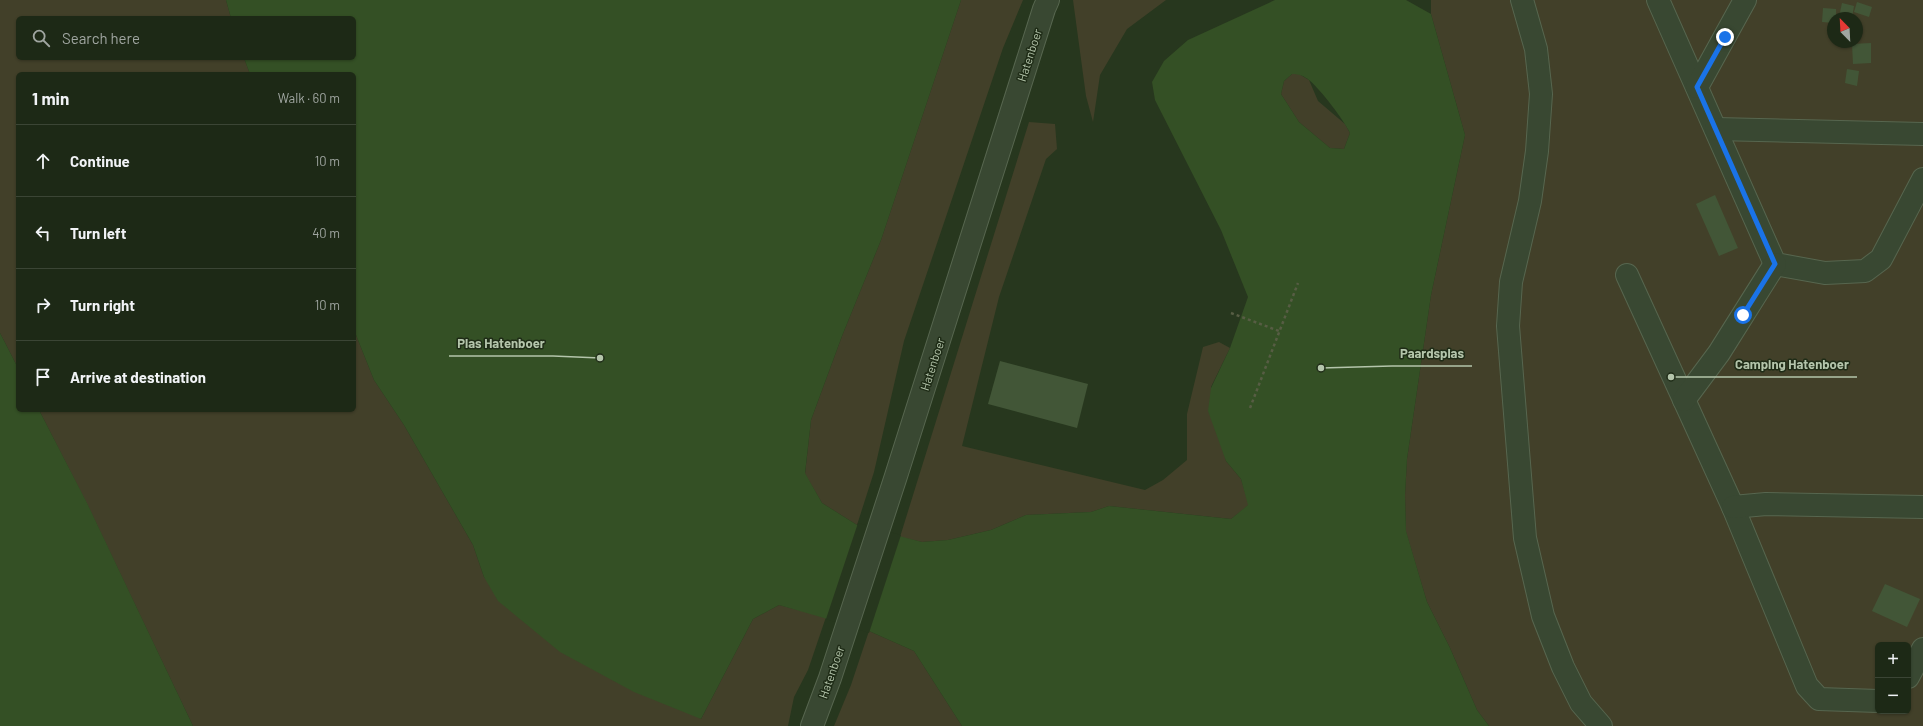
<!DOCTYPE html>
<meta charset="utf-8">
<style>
body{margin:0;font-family:Barlow,sans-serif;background:#2a3523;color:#f1f3f6}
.controls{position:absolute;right:12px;bottom:12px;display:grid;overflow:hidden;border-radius:6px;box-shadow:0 1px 3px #0004}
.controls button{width:36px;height:36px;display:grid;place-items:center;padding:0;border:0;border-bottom:1px solid #3b4535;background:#1d2916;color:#f1f3f6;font:20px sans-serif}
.compass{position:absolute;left:1827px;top:12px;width:36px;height:36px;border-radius:50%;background:#1d2916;box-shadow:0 1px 3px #0004;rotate:336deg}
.stop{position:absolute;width:12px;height:12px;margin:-9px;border:3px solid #1a73e8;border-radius:50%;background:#fff}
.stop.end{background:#1a73e8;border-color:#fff;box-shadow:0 1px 4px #0008}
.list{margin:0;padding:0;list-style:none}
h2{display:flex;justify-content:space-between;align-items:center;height:52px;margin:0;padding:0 16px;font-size:17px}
h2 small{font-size:13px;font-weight:400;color:#a0a6a1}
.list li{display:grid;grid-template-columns:26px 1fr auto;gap:12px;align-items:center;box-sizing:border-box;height:72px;padding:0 16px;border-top:1px solid #3b4535}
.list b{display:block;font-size:15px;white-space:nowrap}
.list em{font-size:13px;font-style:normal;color:#a0a6a1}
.icon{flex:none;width:22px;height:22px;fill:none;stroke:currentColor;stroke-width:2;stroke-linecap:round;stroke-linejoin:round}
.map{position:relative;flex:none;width:1923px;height:726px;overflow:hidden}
.search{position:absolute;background:#1d2916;box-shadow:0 1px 3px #0004;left:16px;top:16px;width:340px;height:44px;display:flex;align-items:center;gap:10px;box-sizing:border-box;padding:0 14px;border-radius:6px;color:#a0a6a1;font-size:15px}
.panel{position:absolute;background:#1d2916;box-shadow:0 1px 3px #0004;left:16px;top:72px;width:340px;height:340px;border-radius:6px}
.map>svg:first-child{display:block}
.green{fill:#424029;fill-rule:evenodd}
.water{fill:#345025;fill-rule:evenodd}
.pier{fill:#27371e}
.building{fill:#425637}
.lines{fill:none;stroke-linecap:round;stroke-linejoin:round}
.minor-casing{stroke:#57664f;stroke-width:24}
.path{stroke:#575d44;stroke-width:2.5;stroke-dasharray:3 3;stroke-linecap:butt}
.minor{stroke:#394832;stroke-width:22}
.route{stroke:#1a73e8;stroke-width:5}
.labels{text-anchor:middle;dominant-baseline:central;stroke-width:3;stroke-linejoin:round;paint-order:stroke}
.street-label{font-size:12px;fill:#b4c5ab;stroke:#1f2c17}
.leader{fill:none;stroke:#b4c5ab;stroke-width:1.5}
.callout-dot{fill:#b4c5ab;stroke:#1f2c17;stroke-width:1.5}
.callout-label{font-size:13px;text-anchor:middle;font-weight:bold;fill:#b4c5ab;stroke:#1f2c17;stroke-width:3;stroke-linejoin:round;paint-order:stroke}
</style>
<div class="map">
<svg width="1923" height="726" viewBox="0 0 1923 726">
<rect width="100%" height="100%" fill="#27371e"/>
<g class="green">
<path d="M0 0H226L231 18H18V58H244L250 74H18V368L0 333Z"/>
<path d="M961 0H1023L1003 48 904 341 874 472 857 525 822 503 805 474 811 420 842 336 881 240Z"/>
<path d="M1073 0H1166L1127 29 1100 75 1093 122 1086 96Z"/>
<path d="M1431 0H1923V726H1489L1477 710 1450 648 1427 602 1406 532 1405 495 1407 459 1431 295 1465 135 1431 14ZM1833 18H1857V42H1833ZM1878 645H1908V711H1878Z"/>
<path d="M1292 74H1299L1309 80 1318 101 1345 124 1350 133 1344 149 1330 148 1299 122 1281 94 1284 81Z"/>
<path d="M1029 122 1055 124 1057 149 1046 159 999 297 962 446 1145 490 1163 480 1187 460V414L1203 347 1219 342 1230 348 1211 387 1226 461 1241 479 1249 505 1231 519 1109 506 1091 512 1026 515 991 530 948 540 922 542 900 537Z"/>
<path d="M354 330 374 380 404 425 473 545 484 577 701 719 753 619 779 605 826 617 808 670 794 697 788 726H193L87 504 39 410H354Z"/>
<path d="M869 631 914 651 962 726H834L851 685Z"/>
</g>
<g class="water">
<path d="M226 0H961L881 240 842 336 811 420 805 473 822 503 857 525 922 542 948 540 991 530 1026 515 1091 512 1109 506 1231 519 1248 505 1241 479 1226 461 1208 411 1211 388 1230 348 1248 297 1221 230 1155 100 1152 82 1164 61 1188 40 1275 0H1406L1431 14 1465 135 1431 295 1407 459 1405 495 1406 531 1427 602 1450 648 1477 710 1489 726H962L914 651 869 631 779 605 753 619 701 719 634 692 560 652 498 601 484 577 473 545 404 425 374 380 354 330V74H250L244 58H354V18H231ZM1292 74C1299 74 1304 76 1309 80 1321 90 1344 120 1350 133L1344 149 1330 148 1299 122 1281 94 1284 81Z"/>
<path d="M0 333 18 368V410H39L87 503 193 726H0Z"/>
</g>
<path class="pier" d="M858 523 901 535 869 633 826 619Z"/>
<g class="building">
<path d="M1857 2 1872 7 1869 17 1854 12Z"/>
<path d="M1842 3 1854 6 1852 18 1839 17Z"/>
<path d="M1823 8 1836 9V18H1833V23L1822 22Z"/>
<path d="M1871 43V63L1853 64 1852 44Z"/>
<path d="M1847 69 1859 71 1857 86 1845 83Z"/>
<path d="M1715 195 1738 248 1719 256 1696 204Z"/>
<path d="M1000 361 1088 384 1077 428 988 404Z"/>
<path d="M1885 584 1920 599 1907 627 1872 611Z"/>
</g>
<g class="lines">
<g class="minor-casing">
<g id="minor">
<path d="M1522 0 1536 49 1541 94 1537 151 1530 201 1511 282 1508 326 1525 538 1543 616 1563 667 1581 703 1601 726"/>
<path d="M1658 0 1775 264 1825 273 1865 271 1881 259 1923 179"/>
<path d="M1697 87 1745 0"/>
<path d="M1716 129 1923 134"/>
<path d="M1627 275 1733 507 1807 686 1819 699 1878 701"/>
<path d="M1684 400 1719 353 1775 264"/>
<path d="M1733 507 1766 504 1923 507"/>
<path d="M1908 677 1923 649"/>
<path d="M812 726 830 678 896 476 1044 9 1048 0"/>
</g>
</g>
<g class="path">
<path d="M1231 313 1279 331"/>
<path d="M1250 408 1298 283"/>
</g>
<use href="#minor" class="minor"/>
</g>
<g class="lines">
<path class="route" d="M1725 37 1697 87 1775 264 1743 315"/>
</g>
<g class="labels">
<g class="street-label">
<text transform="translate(1029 55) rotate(-72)">Hatenboer</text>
<text transform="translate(932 364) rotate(-72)">Hatenboer</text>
<text transform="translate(831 672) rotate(-71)">Hatenboer</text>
</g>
</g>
<path class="leader" d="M600 358L553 356H449M1321 368L1392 366H1472M1671 377L1727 377H1857"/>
<g class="callout-dot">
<circle cx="600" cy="358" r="4"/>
<circle cx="1321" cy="368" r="4"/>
<circle cx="1671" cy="377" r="4"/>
</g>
<g class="callout-label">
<text x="501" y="348">Plas Hatenboer</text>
<text x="1432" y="358">Paardsplas</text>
<text x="1792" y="369">Camping Hatenboer</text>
</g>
</svg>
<div class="controls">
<button>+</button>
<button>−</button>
</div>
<svg class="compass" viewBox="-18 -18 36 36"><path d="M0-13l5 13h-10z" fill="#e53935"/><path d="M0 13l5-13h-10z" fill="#a0a6a1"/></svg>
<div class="stop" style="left:1743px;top:315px"></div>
<div class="stop end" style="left:1725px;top:37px"></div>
<div class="search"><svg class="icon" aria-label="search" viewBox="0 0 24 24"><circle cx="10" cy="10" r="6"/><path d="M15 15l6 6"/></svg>Search here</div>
<section class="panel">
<h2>1 min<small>Walk · 60 m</small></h2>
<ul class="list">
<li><svg class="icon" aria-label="ahead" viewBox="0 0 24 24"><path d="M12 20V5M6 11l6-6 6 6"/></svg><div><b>Continue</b></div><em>10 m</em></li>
<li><svg class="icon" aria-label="left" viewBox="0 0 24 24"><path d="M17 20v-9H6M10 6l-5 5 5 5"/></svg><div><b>Turn left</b></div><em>40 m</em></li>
<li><svg class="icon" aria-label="right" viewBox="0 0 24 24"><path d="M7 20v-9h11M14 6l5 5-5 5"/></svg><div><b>Turn right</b></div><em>10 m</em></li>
<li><svg class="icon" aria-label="arrive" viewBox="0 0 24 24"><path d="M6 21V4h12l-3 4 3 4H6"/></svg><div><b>Arrive at destination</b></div></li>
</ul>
</section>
</div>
